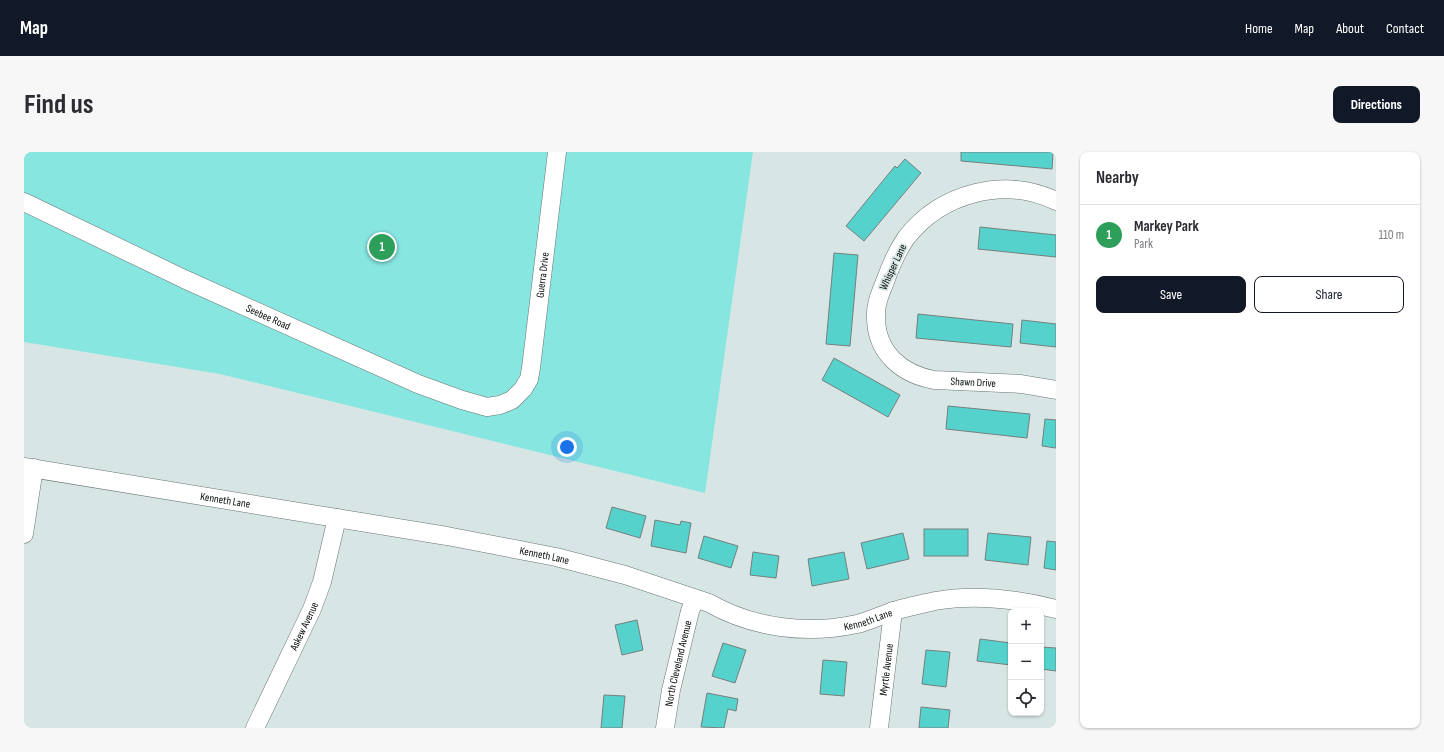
<!DOCTYPE html>
<meta charset="utf-8">
<style>
body{margin:0;font-family:"Sofia Sans Condensed",sans-serif;background:#f7f7f7;color:#2b2b33}
.controls{position:absolute;right:12px;bottom:12px;display:grid;overflow:hidden;border-radius:8px;box-shadow:0 1px 3px #0004}
.controls button{width:36px;height:36px;display:grid;place-items:center;padding:0;border:0;border-bottom:1px solid #e1e1e2;background:#fff;color:#2b2b33;font:20px sans-serif}
.you{position:absolute;left:543px;top:295px;width:14px;height:14px;margin:-10px;border:3px solid #fff;border-radius:50%;background:#1a73e8;box-shadow:0 0 0 6px #1a73e833}
.badge{display:grid;place-items:center;width:26px;height:26px;border-radius:50%;background:#111827;color:#fff;font-size:13px;font-weight:700}
.pin{position:absolute;translate:-50% -50%;border:2px solid #fff;box-shadow:0 1px 4px #0006}
.list{margin:0;padding:0;list-style:none}
h2{display:flex;justify-content:space-between;align-items:center;height:52px;margin:0;padding:0 16px;font-size:17px}
h2 small{font-size:13px;font-weight:400;color:#7c7c81}
.list li{display:grid;grid-template-columns:26px 1fr auto;gap:12px;align-items:center;box-sizing:border-box;height:60px;padding:0 16px;border-top:1px solid #e1e1e2}
.list b{display:block;font-size:15px;white-space:nowrap}
.list p{margin:0;font-size:13px;white-space:nowrap;color:#7c7c81}
.list em{font-size:13px;font-style:normal;color:#7c7c81}
.actions{display:flex;gap:8px;padding:12px 16px}
.actions a{flex:1;padding:9px 0;border:1px solid #111827;border-radius:8px;text-align:center;font-size:14px;color:#111827}
.actions .main{background:#111827;color:#fff}
.icon{flex:none;width:22px;height:22px;fill:none;stroke:currentColor;stroke-width:2;stroke-linecap:round;stroke-linejoin:round}
.map{position:relative;flex:none;width:1032px;height:576px;overflow:hidden;border-radius:8px}
header{display:flex;align-items:center;gap:24px;box-sizing:border-box;height:56px;padding:0 20px;background:#111827;color:#fff}
header strong{font-size:19px}
nav{display:flex;gap:22px;margin-inline-start:auto;font-size:14px}
.intro{display:flex;align-items:center;justify-content:space-between;box-sizing:border-box;height:96px;padding:0 24px}
h1{margin:0;font-size:28px}
.button{padding:10px 18px;border-radius:8px;background:#111827;color:#fff;font-size:14px;font-weight:700}
main{display:flex;gap:24px;padding:0 24px}
aside{flex:1;background:#fff;border-radius:8px;box-shadow:0 1px 3px #0004}
.map>svg:first-child{display:block}
.green{fill:#87e6e0}
.building{fill:#56d2cc;stroke:#73807f}
.lines{fill:none;stroke-linecap:round;stroke-linejoin:round}
.minor-casing{stroke:#687473;stroke-width:19}
.minor{stroke:#fff;stroke-width:18}
.labels{text-anchor:middle;dominant-baseline:central;stroke-width:3.5;stroke-linejoin:round;paint-order:stroke}
.street-label{font-size:11px;fill:#080d0d;stroke:#d7e6e4}
</style>
<header>
<strong>Map</strong>
<nav><a>Home</a><a>Map</a><a>About</a><a>Contact</a></nav>
</header>
<div class="intro"><h1>Find us</h1><a class="button">Directions</a></div>
<main>
<div class="map">
<svg width="1032" height="576" viewBox="0 0 1032 576">
<rect width="100%" height="100%" fill="#d7e6e4"/>
<path class="green" d="M0 0H729L681 341 196 222 0 190Z"/>
<g class="building">
<path d="M937 0H1029L1028 17 937 9Z"/>
<path d="M881 7 897 21 840 89 822 74 871 14 873 16Z"/>
<path d="M956 75 1032 83V105L954 97Z"/>
<path d="M810 101 834 103 826 194 802 192Z"/>
<path d="M894 162 989 172 987 195 892 186Z"/>
<path d="M998 168 1032 172V195L996 191Z"/>
<path d="M810 206 876 243 864 265 798 228Z"/>
<path d="M924 254 1006 262 1003 286 922 277Z"/>
<path d="M1021 267 1032 268V296L1018 294Z"/>
<path d="M588 355 622 364 616 386 582 376Z"/>
<path d="M631 368 656 373 657 369 667 371 662 401 627 394Z"/>
<rect x="900" y="377" width="44" height="27"/>
<path d="M879 381 885 407 843 417 837 391Z"/>
<path d="M964 381 1007 385 1004 413 961 408Z"/>
<path d="M680 384 714 394 707 416 674 406Z"/>
<path d="M1023 389 1032 390V418L1020 416Z"/>
<path d="M729 400 755 404 752 426 726 423Z"/>
<path d="M820 400 825 427 788 434 784 407Z"/>
<path d="M613 468 619 498 598 503 591 473Z"/>
<path d="M956 487 987 491V513L953 509Z"/>
<path d="M699 491 722 498 711 531 688 524Z"/>
<path d="M1017 495 1032 496V519L1017 517Z"/>
<path d="M902 498 926 500 922 535 898 532Z"/>
<path d="M799 508 823 510 820 544 796 542Z"/>
<path d="M683 541 714 547 712 559 704 557 700 576 677 575Z"/>
<path d="M580 543 601 544 598 576H577Z"/>
<path d="M897 555 926 558 924 576H895Z"/>
</g>
<g class="lines">
<g class="minor-casing">
<g id="minor">
<path id="s1" d="M1032 49C980 24 917 41 882 86 873 99 867 113 862 127 857 140 851 152 852 165 852 201 878 222 910 228L997 232 1032 238"/>
<path id="s2" d="M0 50 160 127 394 232 438 248 463 255 476 253 488 248 499 237 505 227 507 216 533 0"/>
<path id="s3" d="M0 315 423 384 532 405 601 423 685 451C729 476 783 483 833 472 845 469 857 463 870 459 883 455 898 452 911 449 951 442 993 447 1032 457"/>
<path d="M0 382 10 316"/>
<path id="s4" d="M231 576 288 457 298 430 313 366"/>
<path id="s5" d="M641 576 647 538 666 459 671 447"/>
<path id="s6" d="M855 576 869 459"/>
</g>
</g>
<use href="#minor" class="minor"/>
</g>
<g class="labels">
<g class="street-label">
<text transform="translate(869 115) rotate(-65)">Whisper Lane</text>
<text stroke="none"><textPath href="#s2" startOffset="665">Guerra Drive</textPath></text>
<text stroke="none"><textPath href="#s2" startOffset="270">Seebee Road</textPath></text>
<text stroke="none"><textPath href="#s1" startOffset="385">Shawn Drive</textPath></text>
<text stroke="none"><textPath href="#s3" startOffset="204">Kenneth Lane</textPath></text>
<text stroke="none"><textPath href="#s3" startOffset="528">Kenneth Lane</textPath></text>
<text stroke="none"><textPath href="#s3" startOffset="864">Kenneth Lane</textPath></text>
<text stroke="none"><textPath href="#s4" startOffset="113">Askew Avenue</textPath></text>
<text stroke="none"><textPath href="#s5" startOffset="66">North Cleveland Avenue</textPath></text>
<text stroke="none"><textPath href="#s6" startOffset="59">Myrtle Avenue</textPath></text>
</g>
</g>
</svg>
<div class="controls">
<button>+</button>
<button>−</button>
<button><svg class="icon" aria-label="locate" viewBox="0 0 24 24"><circle cx="12" cy="12" r="6"/><path d="M12 2v4M12 18v4M2 12h4M18 12h4"/></svg></button>
</div>
<div class="you"></div>
<div class="pin badge" style="left:358px;top:95px;background:#2e9e5b">1</div>
</div>
<aside>
<h2>Nearby<small></small></h2>
<ul class="list">
<li><span class="badge" style="background:#2e9e5b">1</span><div><b>Markey Park</b><p>Park</p></div><em>110 m</em></li>
</ul>
<div class="actions"><a class="main">Save</a><a>Share</a></div>
</aside>
</main>
